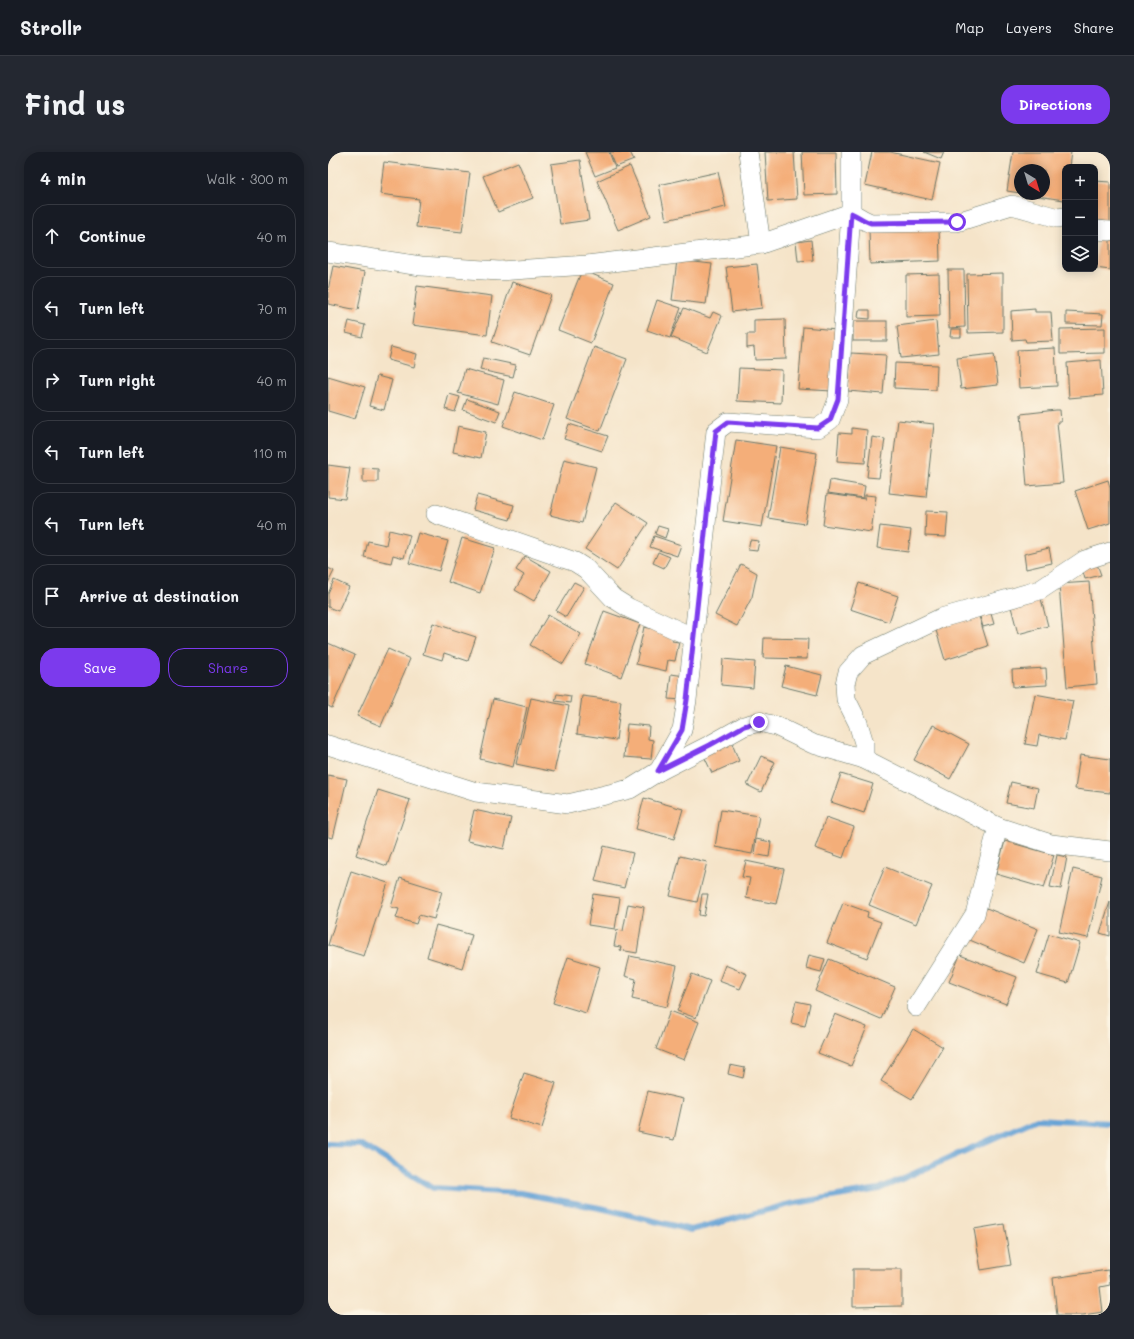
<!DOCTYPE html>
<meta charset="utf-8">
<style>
body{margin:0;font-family:Mali,sans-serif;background:#242831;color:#f1f3f6}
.controls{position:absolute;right:12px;top:12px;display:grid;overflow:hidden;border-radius:8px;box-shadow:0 2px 10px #0003}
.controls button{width:36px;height:36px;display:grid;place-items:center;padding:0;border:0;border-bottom:1px solid #363941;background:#171b24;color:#f1f3f6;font:20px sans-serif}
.compass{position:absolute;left:686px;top:12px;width:36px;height:36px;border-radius:50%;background:#171b24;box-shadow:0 2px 10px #0003;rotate:142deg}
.stop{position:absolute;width:12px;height:12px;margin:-9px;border:3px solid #7c3aed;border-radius:50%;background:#fff}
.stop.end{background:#7c3aed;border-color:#fff;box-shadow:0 1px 4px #0008}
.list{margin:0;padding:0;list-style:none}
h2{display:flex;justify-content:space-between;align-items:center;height:52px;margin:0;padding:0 16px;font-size:17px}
h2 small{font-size:13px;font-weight:400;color:#9ea1a6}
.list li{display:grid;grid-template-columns:26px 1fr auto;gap:12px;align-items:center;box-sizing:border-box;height:64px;margin:0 8px 8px;padding:0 8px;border:1px solid #363941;border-radius:16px}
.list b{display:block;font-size:15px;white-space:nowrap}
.list em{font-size:13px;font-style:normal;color:#9ea1a6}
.actions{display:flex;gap:8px;padding:12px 16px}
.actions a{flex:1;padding:9px 0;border:1px solid #7c3aed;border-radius:16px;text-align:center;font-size:14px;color:#7c3aed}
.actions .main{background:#7c3aed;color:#fff}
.icon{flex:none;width:22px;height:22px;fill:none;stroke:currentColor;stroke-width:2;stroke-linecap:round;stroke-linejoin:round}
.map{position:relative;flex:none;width:782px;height:1163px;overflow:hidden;border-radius:16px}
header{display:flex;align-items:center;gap:24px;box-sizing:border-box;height:56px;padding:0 20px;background:#171b24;border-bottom:1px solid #363941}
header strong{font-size:19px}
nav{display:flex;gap:22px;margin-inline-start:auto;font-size:14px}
.intro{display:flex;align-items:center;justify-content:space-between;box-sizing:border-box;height:96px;padding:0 24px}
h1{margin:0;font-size:28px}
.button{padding:10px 18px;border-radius:16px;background:#7c3aed;color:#fff;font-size:14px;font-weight:700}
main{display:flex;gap:24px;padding:0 24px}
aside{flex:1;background:#171b24;border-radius:16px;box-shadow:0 2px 10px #0003}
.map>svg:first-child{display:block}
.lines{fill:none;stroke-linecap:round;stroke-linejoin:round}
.stream{stroke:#63a1d5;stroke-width:6}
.building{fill:#f4ae79}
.street-casing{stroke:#6a7768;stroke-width:20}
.street{stroke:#fff;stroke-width:19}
.route{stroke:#7c3aed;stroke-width:5}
</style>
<header>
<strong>Strollr</strong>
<nav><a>Map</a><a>Layers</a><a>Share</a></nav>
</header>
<div class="intro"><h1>Find us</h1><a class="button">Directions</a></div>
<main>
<aside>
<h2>4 min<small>Walk · 300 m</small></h2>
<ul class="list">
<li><svg class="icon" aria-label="ahead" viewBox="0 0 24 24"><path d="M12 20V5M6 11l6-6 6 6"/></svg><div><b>Continue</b></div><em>40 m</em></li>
<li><svg class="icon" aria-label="left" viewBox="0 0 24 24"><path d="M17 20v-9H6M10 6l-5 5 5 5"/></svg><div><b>Turn left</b></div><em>70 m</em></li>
<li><svg class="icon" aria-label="right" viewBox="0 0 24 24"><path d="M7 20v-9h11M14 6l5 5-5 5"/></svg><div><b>Turn right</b></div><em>40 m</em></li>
<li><svg class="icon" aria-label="left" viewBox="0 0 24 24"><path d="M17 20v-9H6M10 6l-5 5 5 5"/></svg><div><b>Turn left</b></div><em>110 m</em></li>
<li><svg class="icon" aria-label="left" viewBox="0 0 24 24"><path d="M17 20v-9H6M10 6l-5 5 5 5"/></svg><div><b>Turn left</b></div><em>40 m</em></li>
<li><svg class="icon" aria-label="arrive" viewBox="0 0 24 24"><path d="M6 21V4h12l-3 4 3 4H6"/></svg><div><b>Arrive at destination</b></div></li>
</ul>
<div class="actions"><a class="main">Save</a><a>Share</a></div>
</aside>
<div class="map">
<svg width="782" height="1163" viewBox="0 0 782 1163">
<rect width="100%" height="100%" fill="#fcf5e5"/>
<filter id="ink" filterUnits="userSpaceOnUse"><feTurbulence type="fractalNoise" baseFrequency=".025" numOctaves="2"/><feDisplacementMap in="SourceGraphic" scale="8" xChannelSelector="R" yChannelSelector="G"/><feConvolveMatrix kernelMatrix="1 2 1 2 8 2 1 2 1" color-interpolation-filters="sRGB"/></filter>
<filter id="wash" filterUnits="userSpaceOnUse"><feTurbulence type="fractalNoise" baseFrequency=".012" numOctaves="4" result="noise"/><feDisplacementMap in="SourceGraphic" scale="16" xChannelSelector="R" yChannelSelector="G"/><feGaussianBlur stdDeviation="0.9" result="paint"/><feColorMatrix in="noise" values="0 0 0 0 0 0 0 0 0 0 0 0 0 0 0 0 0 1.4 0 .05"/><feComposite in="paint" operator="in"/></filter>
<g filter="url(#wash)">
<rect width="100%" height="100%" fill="#f5e4c9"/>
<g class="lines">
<path class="stream" d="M0 992 34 993 105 1036 193 1041 277 1057 363 1078 462 1052 551 1037 709 967 782 971"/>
</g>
<g id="blocks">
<g class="building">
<path d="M257 0H281L287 16 267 24Z"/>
<path d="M282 0H302L306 8 288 15Z"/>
<path d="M437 0H466L469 47 440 49Z"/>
<path d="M474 0H508L509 42 476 43Z"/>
<path d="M544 0H562L612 11 604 48 537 33Z"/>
<path d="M596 0H616L613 7Z"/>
<path d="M685 0H743L741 15H737V39L736 48 703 43 716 42V18H692V41L679 39Z"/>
<path d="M252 8 261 68 232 72 223 12Z"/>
<path d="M56 10 142 21 134 80 88 75 91 47 52 42Z"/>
<path d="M190 10 205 46 170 60 155 24Z"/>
<path d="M302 14 323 64 290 78 269 29Z"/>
<path d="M390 20 398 55 338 68 331 33Z"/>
<path d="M767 29 782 30V70L767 68Z"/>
<path d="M611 75 612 109 542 112 541 77Z"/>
<path d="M771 82 782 83V118L767 116Z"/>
<path d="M483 88 485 108 470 109 468 90Z"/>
<path d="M349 108 384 112 378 152 344 148Z"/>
<path d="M429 112 434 156 404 160 398 115Z"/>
<path d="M5 114 37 120 30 158 0 152V138Z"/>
<path d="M254 118 286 131 263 191 230 178Z"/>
<path d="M620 118H636L637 175 621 176Z"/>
<path d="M675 121V180L640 181 639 122Z"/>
<path d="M611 122 612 164 578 165V123Z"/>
<path d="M184 130 223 143 202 203 164 190Z"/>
<path d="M89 134 164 144 159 183 84 173Z"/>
<path d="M329 148 353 156 342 186 319 178Z"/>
<path d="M356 156 382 166 385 160 394 164 379 200 343 185Z"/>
<path d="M707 157V160H723L725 189 698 190 697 187 684 188 683 159Z"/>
<path d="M531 158H542V167L530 166Z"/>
<path d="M738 160 775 162 774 173 738 172Z"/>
<path d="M457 167 458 207 427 208 426 195 419 196V182H426V168Z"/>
<path d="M21 169 37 173 34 185 18 181Z"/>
<rect x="525" y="169" width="34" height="20"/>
<path d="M608 169 611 202 573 206 569 174Z"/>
<path d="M475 175 509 178 504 239 470 237Z"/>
<path d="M777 176V201L732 202V177Z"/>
<path d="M623 177H633V185H622Z"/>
<path d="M63 195 89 202 86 215 60 208Z"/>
<path d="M266 195 299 207 272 279 239 267Z"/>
<path d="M727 196 729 234 691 236 689 198Z"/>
<path d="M523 201 558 203 555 242 520 239Z"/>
<path d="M666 202 670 233 633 237 629 206Z"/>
<path d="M155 206 188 213 185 225 152 218Z"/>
<path d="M773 208 775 243 741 246 739 211Z"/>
<path d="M567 211 609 213 608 238 566 236Z"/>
<path d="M411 216 454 218 453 251 409 249Z"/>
<path d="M137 217 176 228 170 252 130 241Z"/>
<path d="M0 224 37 235 27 267 0 259Z"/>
<path d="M49 224 64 228 56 258 41 254Z"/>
<path d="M187 240 226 253 214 288 175 274Z"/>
<path d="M121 242 132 245 127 260 117 257Z"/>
<path d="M139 247 172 259 168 270 135 258Z"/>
<path d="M728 258H732L733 270H729L735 331 699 334 693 262Z"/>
<path d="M570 268 606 272 598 345 561 341Z"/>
<path d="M241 272 280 284 274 299 236 287Z"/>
<path d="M130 274 158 280 153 306 125 300Z"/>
<path d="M524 276 539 278 537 311 509 309 511 281 524 282Z"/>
<path d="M544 285 557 287 551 326 539 325Z"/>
<path d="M408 288 448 294 434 375 395 369Z"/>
<path d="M452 295 489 301 477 372 440 366Z"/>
<path d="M236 307 268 315 254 371 222 363Z"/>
<path d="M0 313 22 316 17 347 0 345Z"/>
<path d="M35 316 50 317V330H35Z"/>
<path d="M502 328 537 334 535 346 500 341Z"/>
<path d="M780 328 782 335V371L760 378 747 339Z"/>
<path d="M499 342 537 347V343L548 344 543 380 495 373Z"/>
<path d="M149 343 186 353 182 368 145 358Z"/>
<path d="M288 350 320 371 289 418 257 397Z"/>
<path d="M598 359 620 360 618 385 597 384Z"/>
<path d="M330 374 340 377 337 386 327 382Z"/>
<path d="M552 374 583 378 580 400 549 396Z"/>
<path d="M61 378 82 383 76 406 65 403 63 411 36 405 40 389 58 393Z"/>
<path d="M90 381 120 389 111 419 81 411Z"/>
<path d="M326 384 353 393 349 404 322 395Z"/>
<path d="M134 386 167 396 152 441 120 430Z"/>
<path d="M422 388 431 389 429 399 420 398Z"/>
<path d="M721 396 724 411 698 417 696 402Z"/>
<path d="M330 400 342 405 336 416 325 411Z"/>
<path d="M197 404 223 419 206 449 187 438 196 423 188 418Z"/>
<path d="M413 412 429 421 424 445 409 474 387 463Z"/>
<path d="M769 412 773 423 757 427 754 416Z"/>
<path d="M0 416 6 419 0 431Z"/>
<path d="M6 428 21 435 10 459 0 455V442Z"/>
<path d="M246 430 256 435 238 465 228 459Z"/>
<path d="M761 430 769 532 739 535 731 432Z"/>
<path d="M531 431 570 444 561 470 522 457Z"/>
<path d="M712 443 720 474 690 482 682 451Z"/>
<path d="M661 455 666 472 655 475 650 458Z"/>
<path d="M276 459 312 472 293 525 257 512Z"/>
<path d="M650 461 660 494 617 508 607 475Z"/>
<path d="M220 463 253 482 235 512 202 493Z"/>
<path d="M105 471 148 485 140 509 116 501 114 508 95 502Z"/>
<path d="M316 475 346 481 344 489 351 490 347 509 340 508 338 519 308 512Z"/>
<path d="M436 486 480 487 479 507 435 506Z"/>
<path d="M0 491 27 503 4 556 0 554Z"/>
<path d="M60 497 82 507 53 574 29 564Z"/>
<path d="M395 507 427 510 425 536 393 533Z"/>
<path d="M458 514 494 523 489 543 453 534Z"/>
<path d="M718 516 719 533 685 535 684 518Z"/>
<path d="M343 522 357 524 355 548 340 547Z"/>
<path d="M229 542 243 544 242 551 227 549Z"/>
<path d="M707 542 745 549 737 588 711 583 709 594 697 592Z"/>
<path d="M254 544 293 549 288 588 249 582Z"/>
<path d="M203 546 241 554 226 620 188 612Z"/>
<path d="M165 547 199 555 185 615 152 607Z"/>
<path d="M299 572 321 574 320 587 325 588 323 607 296 605Z"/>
<path d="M605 573 641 592 622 627 586 608Z"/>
<path d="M403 589 411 609 384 621 375 602Z"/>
<path d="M752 603 782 607V641L747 637Z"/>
<path d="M433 604 447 610 433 640 419 633Z"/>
<path d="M513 622 545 632 536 661 503 650Z"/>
<path d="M0 623 19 627 5 686 0 685Z"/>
<path d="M683 630 710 636 706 656 678 651Z"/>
<path d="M50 638 82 648 59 714 28 703Z"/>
<path d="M316 646 355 657 346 687 308 677Z"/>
<path d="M146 658 183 666 176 697 139 689Z"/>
<path d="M393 658 431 664 424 702 387 695Z"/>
<path d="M498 665 526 675 515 706 487 696Z"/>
<path d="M428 687 443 690 441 705 426 702Z"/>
<path d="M677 689 726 703 716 736 668 722Z"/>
<path d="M276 694 305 701 296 736 267 729Z"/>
<path d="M729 703 739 705 733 737 722 735Z"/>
<path d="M352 704 379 710 369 750 342 744Z"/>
<path d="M418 709 456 717 448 752 418 746 422 726 414 725Z"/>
<path d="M557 715 604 734 588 772 541 753Z"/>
<path d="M745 717 774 724 760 786 731 780Z"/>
<path d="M23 719 60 731 36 804 0 793Z"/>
<path d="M72 726 114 739 106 767 91 763 88 772 68 766 71 757 63 755Z"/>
<path d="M265 742 292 746 287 777 260 773Z"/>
<path d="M374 742H380L376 764 371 763Z"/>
<path d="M782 750V784L772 781Z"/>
<path d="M515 751 540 760 539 765 553 770 539 806 499 791Z"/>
<path d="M300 752 316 755 309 801 292 798 293 795 286 794 289 778 295 779Z"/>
<path d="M651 753 710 777 696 811 637 786Z"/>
<path d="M108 773 144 783 134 816 99 805Z"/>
<path d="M721 782 752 791 740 831 709 822Z"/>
<path d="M481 803 497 807 493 820 478 816Z"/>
<path d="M632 803 689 825 678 852 621 830Z"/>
<path d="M302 804 349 814 339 855 304 847 308 827 297 824Z"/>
<path d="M240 805 272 815 258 861 225 851Z"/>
<path d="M501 807 567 835 553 867 487 839Z"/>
<path d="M397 813 419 822 412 837 391 829Z"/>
<path d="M364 822 382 829 368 866 349 859Z"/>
<path d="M468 849 482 852 477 874 463 871Z"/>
<path d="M342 859 371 870 356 908 328 897Z"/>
<path d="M507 862 539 875 523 914 490 901Z"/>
<path d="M585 877 615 895 584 947 553 929Z"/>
<path d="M402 913 417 916 415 926 400 922Z"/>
<path d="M196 921 228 931 214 976 181 966Z"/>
<path d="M320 939 355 947 346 988 310 980Z"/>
<path d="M676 1072 683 1113 653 1118 646 1077Z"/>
<path d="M525 1117H574V1154L525 1155Z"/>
<path d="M780 1118 782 1133 772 1135 775 1160 755 1163H729L725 1126Z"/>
</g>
</g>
</g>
<g filter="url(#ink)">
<use href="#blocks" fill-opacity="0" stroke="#6a7768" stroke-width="1"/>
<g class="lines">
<g class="street-casing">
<g id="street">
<path d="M420 0 433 92"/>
<path d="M767 78 782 79"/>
<path d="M0 100 93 114 171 119 259 113 433 92 523 61C530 64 536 69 543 71L621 70H629L684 53 730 66 737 65"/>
<path d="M108 362 247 410 258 417 285 446 301 456 366 486"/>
<path d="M0 593 148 640 240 652 302 637 331 619 382 593 416 574 431 570 448 574 485 592 536 607V591L530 571 518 547 517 532 520 520 535 503 613 466 712 438 757 408 782 400"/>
<path d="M536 607 670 675 723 692 782 699"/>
<path d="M331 619 354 578 359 548 388 279 400 270 490 276 502 268 510 247 523 61V0"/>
<path d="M588 855 647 762 670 675"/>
</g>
</g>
<use href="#street" class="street"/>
</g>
</g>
<g class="lines" filter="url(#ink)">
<path class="route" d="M431 570 416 574 382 593 330 619 354 578 359 548 388 279 400 270 490 276 502 268 510 247 523 61C530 64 536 69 543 71L629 70"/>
</g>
</svg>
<div class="controls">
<button>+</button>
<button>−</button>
<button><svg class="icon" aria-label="layers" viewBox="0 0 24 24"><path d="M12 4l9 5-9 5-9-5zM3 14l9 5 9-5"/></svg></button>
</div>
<svg class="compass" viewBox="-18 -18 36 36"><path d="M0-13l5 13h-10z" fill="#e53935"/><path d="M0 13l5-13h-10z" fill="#9ea1a6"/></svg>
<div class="stop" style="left:629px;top:70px"></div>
<div class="stop end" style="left:431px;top:570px"></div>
</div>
</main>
